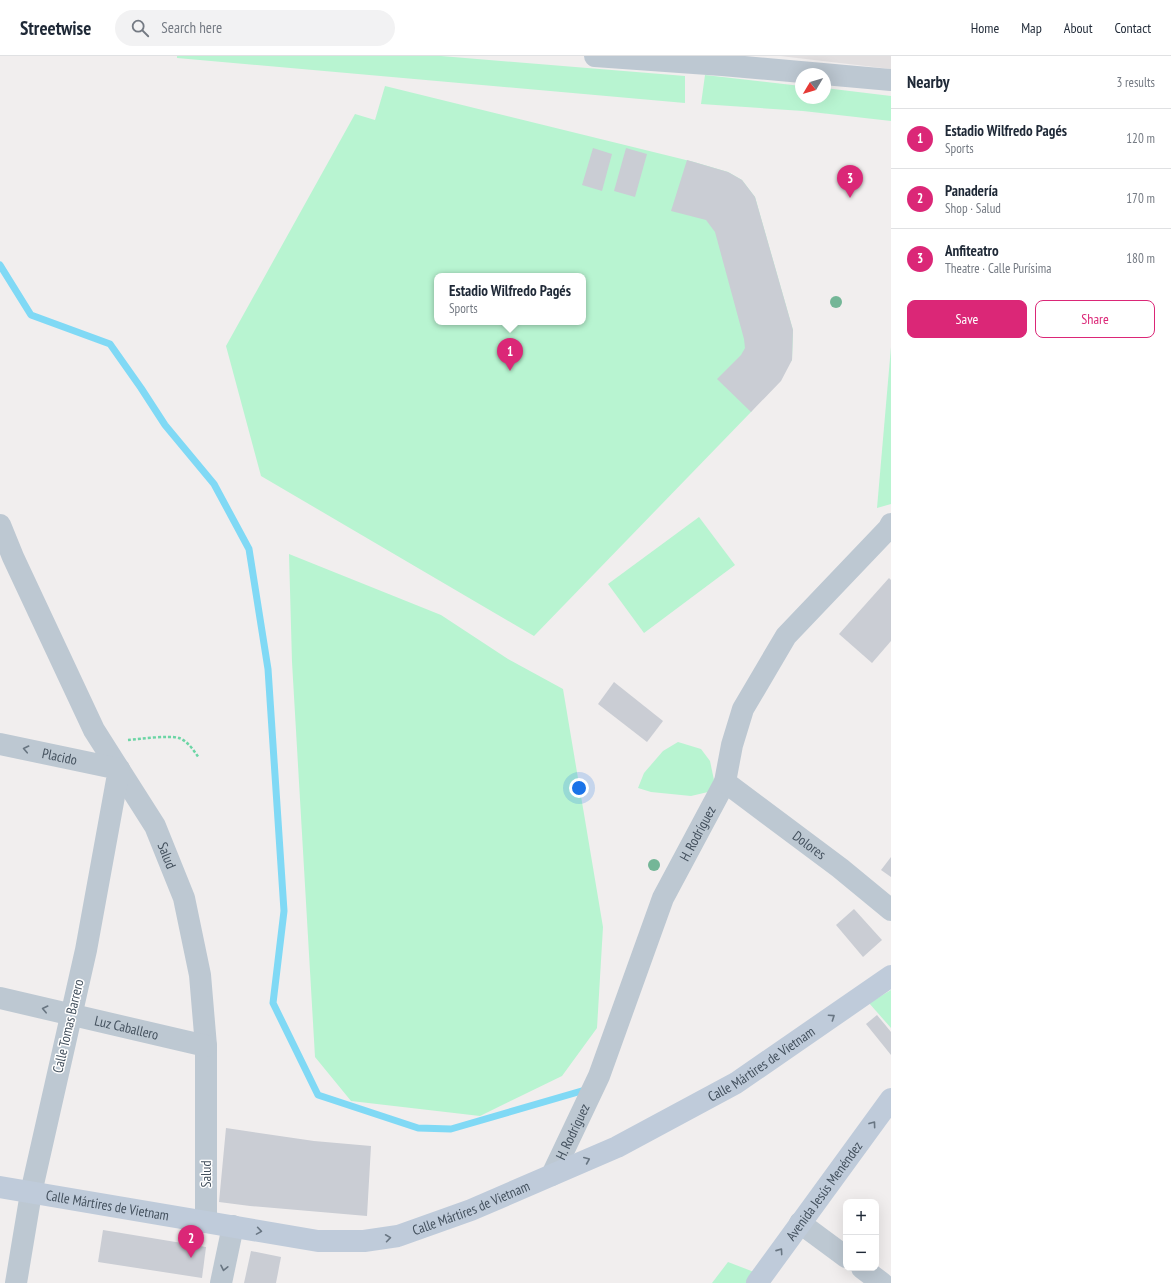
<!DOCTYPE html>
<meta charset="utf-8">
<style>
body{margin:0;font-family:"PT Sans Narrow",sans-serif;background:#f2f2f3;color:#1f2937}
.controls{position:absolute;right:12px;bottom:12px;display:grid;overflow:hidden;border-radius:8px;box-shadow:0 4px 16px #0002}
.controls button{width:36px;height:36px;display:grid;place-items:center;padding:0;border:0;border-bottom:1px solid #e0e1e3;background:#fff;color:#1f2937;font:20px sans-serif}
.compass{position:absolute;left:795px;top:12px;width:36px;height:36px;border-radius:50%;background:#fff;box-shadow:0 4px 16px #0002;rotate:232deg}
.you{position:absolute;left:579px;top:732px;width:14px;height:14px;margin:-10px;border:3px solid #fff;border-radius:50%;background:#1a73e8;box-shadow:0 0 0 6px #1a73e833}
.badge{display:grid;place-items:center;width:26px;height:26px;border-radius:50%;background:#db2777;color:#fff;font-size:13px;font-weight:700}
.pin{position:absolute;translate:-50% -33px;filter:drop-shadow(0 1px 2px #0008)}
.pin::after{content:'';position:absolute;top:21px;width:14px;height:12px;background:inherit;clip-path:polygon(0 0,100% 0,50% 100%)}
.popup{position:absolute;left:434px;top:217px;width:152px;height:52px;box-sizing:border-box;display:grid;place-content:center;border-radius:8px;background:#fff;filter:drop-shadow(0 1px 3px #0005);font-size:13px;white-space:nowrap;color:#747a83}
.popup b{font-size:15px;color:#1f2937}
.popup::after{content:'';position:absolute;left:50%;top:100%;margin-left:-8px;border:8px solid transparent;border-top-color:#fff}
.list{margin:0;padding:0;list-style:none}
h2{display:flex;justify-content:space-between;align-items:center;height:52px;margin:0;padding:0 16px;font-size:17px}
h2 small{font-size:13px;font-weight:400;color:#747a83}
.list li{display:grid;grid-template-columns:26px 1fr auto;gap:12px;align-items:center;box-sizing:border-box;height:60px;padding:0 16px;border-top:1px solid #e0e1e3}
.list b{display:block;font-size:15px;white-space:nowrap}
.list p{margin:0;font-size:13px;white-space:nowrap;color:#747a83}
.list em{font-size:13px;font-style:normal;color:#747a83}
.actions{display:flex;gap:8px;padding:12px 16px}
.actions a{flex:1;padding:9px 0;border:1px solid #db2777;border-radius:8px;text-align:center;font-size:14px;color:#db2777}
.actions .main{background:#db2777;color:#fff}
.icon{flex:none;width:22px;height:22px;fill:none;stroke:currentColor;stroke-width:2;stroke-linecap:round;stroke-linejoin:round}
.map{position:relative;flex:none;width:891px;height:1227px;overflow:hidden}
header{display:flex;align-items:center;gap:24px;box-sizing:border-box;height:56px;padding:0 20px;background:#fff;border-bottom:1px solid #e0e1e3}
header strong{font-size:19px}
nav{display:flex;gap:22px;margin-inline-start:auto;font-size:14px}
.search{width:280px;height:36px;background:#f2f2f3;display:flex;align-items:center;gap:10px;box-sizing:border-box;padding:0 14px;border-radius:22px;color:#747a83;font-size:15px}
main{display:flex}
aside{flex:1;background:#fff}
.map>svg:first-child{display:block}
.education{fill:#e2dfe0}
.green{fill:#b8f4d1;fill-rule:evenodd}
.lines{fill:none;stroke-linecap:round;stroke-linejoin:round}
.stream{stroke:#80d9f5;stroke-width:7}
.building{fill:#cacdd4}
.path{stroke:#6cd5a5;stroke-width:2.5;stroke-dasharray:3 2;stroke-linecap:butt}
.minor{stroke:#bdc8d2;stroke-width:22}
.tertiary{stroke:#bdc8d2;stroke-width:22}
.secondary{stroke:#bfcbda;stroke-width:22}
.tree{fill:#74b697}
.oneway{stroke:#687581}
.oneway2{stroke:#697683}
.labels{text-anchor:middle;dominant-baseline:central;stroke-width:3;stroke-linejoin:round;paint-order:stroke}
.street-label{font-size:14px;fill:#44515e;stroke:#fff}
</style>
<header>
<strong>Streetwise</strong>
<div class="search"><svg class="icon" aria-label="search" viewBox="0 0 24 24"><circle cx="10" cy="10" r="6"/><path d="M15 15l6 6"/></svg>Search here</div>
<nav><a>Home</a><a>Map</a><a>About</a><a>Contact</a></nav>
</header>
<main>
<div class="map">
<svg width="891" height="1227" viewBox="0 0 891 1227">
<rect width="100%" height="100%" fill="#f1eeee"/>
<path class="education" d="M780 0H891V13Z"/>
<g class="green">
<path d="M177 0H441L685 20V47L177 2Z"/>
<path d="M705 19 801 30V42H825V32L891 40V65L803 55 701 48Z"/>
<path d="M385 30 694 106 728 116 742 124 755 141 793 274 792 304 751 356 534 580 261 420 226 290 355 58 375 64ZM437 220H583V266H437Z"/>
<path d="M891 291V448L877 452Z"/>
<path d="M699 461 735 509 644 577 608 528Z"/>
<path d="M289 498 441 559 508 603 563 633 603 871 597 972 562 1020 480 1060 351 1045 315 1001 292 606Z"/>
<path d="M678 686 701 693 710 705 714 724 708 736 691 740 651 736 638 732 644 717 663 695Z"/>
<path d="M891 934V972L869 947Z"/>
<path d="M728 1206 754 1216 746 1227H712Z"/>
</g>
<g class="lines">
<path class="stream" d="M0 209 31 259 110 288 141 332 165 369 214 428 249 493 268 613 284 855 273 947 318 1039 418 1072 451 1073 585 1034"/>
</g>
<g class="building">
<path d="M593 92 612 98 602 135 582 129Z"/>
<path d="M626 92 647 98 635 141 614 135Z"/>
<path d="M687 104 728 116 742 124 755 141 793 274 792 304 781 325 751 356 717 323 741 299 745 292 744 283 715 176 706 164 671 155Z"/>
<path d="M889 522 891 524V585L872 607 839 578Z"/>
<path d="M614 626 663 665 647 686 598 648Z"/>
<path d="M891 801V821L881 814Z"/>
<path d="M854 853 882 884 863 901 836 869Z"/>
<path d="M877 959 891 976V999L866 968Z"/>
<path d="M226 1072 314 1085 371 1090 367 1160 250 1150 219 1146Z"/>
<path d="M103 1174 206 1191 202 1222 98 1206Z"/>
<path d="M251 1195 281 1201 276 1227H244Z"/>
</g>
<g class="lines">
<path class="path" d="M128 684C140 683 169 679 179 682 188 685 194 695 199 702"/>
<g class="minor">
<path id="s1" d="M0 469 13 501 94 674 155 770 184 842 200 919 206 990V1166"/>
<path id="s2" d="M0 688 119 713 86 894 31 1137 16 1227"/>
<path id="s3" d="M0 942 206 990"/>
<path id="s4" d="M552 1119 599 1020 663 842 725 726"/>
<path d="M800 1167 846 1201"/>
<path d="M862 1212 882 1227"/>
</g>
<g class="tertiary">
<path d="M595 0 722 9 891 24"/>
<path id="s5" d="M891 468 889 472 786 580 743 653 732 689 725 726 840 812 891 854"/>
<path d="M221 1227 233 1170"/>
</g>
<g class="secondary">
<path id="s6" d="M0 1131 318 1185H364L398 1180 471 1154 617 1091 736 1027 891 920"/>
<path id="s7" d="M757 1227 891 1043"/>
</g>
</g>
<g class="tree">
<circle cx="836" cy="246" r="6"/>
<circle cx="654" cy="809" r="6"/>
</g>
<defs><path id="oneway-chevron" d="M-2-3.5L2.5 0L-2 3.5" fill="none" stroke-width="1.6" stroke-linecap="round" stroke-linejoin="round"/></defs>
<g class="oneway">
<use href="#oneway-chevron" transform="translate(26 693) rotate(-168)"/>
<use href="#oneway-chevron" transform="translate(45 953) rotate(-167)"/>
<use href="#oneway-chevron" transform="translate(224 1212) rotate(102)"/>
</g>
<g class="oneway2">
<use href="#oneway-chevron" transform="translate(832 961) rotate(-34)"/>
<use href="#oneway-chevron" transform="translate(873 1068) rotate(-54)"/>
<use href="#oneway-chevron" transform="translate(587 1104) rotate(-23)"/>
<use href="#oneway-chevron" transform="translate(259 1175) rotate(9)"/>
<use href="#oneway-chevron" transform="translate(388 1182) rotate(-8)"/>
<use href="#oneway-chevron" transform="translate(780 1195) rotate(-55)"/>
</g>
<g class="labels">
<g class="street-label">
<text stroke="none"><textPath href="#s2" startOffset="61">Placido</textPath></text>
<text stroke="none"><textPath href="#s4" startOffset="372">H. Rodríguez</textPath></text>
<text stroke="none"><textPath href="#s5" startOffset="419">Dolores</textPath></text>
<text stroke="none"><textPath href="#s1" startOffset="371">Salud</textPath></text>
<text transform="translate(68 970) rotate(-77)">Calle Tomas Barrero</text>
<text stroke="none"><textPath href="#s3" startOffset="130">Luz Caballero</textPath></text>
<text stroke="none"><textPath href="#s6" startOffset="806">Calle Mártires de Vietnam</textPath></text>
<text stroke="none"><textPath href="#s4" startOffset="48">H. Rodríguez</textPath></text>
<text transform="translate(206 1118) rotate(-90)">Salud</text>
<text stroke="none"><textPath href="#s7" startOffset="114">Avenida Jesús Menéndez</textPath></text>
<text stroke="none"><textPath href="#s6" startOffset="109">Calle Mártires de Vietnam</textPath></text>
<text stroke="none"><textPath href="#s6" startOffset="481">Calle Mártires de Vietnam</textPath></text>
</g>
</g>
</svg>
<div class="controls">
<button>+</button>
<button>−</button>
</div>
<svg class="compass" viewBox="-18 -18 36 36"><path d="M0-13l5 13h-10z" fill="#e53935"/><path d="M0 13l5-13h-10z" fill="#747a83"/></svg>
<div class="you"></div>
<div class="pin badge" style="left:510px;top:315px">1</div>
<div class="popup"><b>Estadio Wilfredo Pagés</b>Sports</div>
<div class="pin badge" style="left:191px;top:1202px">2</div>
<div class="pin badge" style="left:850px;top:142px">3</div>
</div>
<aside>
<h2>Nearby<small>3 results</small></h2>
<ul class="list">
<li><span class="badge">1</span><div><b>Estadio Wilfredo Pagés</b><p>Sports</p></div><em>120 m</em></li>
<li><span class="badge">2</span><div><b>Panadería</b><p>Shop · Salud</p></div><em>170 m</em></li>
<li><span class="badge">3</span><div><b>Anfiteatro</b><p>Theatre · Calle Purísima</p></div><em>180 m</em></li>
</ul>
<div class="actions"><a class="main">Save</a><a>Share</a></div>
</aside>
</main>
